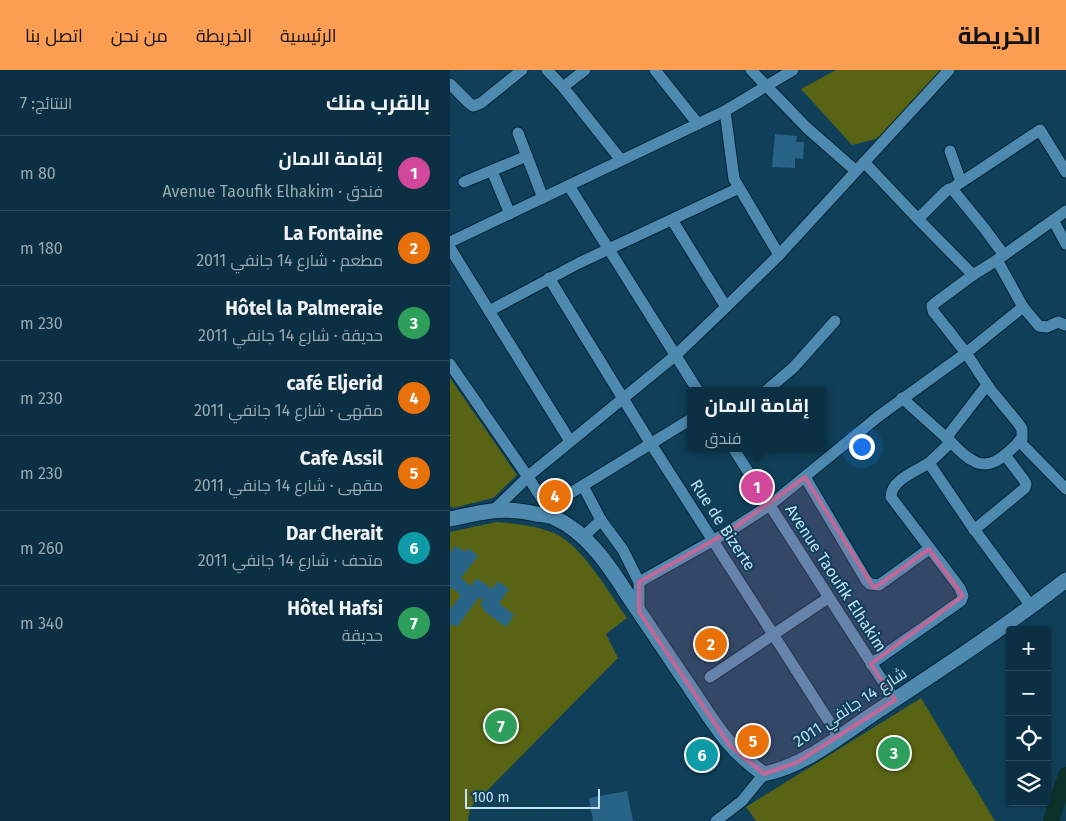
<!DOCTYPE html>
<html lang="ar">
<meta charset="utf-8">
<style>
body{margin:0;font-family:"Fira Sans",Cairo,sans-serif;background:#193b4e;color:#f1f3f6;direction:rtl}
.controls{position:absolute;right:15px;bottom:15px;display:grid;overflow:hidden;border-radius:5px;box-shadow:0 1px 4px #0004}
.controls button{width:45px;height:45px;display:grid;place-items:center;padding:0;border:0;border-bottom:1px solid #2b4a5c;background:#0b2f43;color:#f1f3f6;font:25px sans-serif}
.scale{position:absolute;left:15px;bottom:12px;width:135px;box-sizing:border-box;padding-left:5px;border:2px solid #c3e1f5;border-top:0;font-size:14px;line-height:18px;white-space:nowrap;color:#c3e1f5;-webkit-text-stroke:4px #0f3f59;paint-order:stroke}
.you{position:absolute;left:411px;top:376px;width:18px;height:18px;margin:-12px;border:4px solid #fff;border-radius:50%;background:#1a73e8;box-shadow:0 0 0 8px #1a73e833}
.badge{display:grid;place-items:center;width:32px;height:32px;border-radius:50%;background:#fb9e52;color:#fff;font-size:16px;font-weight:700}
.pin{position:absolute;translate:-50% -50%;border:2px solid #fff;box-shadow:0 1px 5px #0006}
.popup{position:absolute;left:237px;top:317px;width:140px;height:65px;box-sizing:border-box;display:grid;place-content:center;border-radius:5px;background:#0b2f43;filter:drop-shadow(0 1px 4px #0005);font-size:16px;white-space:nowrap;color:#9aa9b2}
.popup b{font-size:19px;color:#f1f3f6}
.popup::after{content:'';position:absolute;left:50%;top:100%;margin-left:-10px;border:10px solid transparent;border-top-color:#0b2f43}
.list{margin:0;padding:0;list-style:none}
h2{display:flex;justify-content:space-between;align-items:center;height:65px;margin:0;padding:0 20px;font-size:21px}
h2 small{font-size:16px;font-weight:400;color:#9aa9b2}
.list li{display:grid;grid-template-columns:32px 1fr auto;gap:15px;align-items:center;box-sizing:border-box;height:75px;padding:0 20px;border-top:1px solid #2b4a5c}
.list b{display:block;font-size:19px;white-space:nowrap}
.list p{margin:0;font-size:16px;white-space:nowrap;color:#9aa9b2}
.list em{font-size:16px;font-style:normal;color:#9aa9b2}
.icon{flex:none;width:28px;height:28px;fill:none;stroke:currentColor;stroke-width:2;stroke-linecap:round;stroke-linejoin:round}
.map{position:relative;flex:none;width:616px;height:751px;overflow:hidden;direction:ltr}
header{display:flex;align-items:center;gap:30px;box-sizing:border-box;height:70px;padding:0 25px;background:#fb9e52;color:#111}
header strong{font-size:24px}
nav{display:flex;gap:28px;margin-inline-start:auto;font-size:18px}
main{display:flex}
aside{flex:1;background:#0b2f43}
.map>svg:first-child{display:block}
.green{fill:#586313}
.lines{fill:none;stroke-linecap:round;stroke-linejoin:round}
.river{stroke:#0c3129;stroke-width:16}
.building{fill:#276487}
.street-casing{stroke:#042537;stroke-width:13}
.secondary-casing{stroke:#042537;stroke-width:17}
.street{stroke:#4e8aaf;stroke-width:11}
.secondary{stroke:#4e8aaf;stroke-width:15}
.marked{fill:#c26899;fill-opacity:0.2;stroke:#c26899;stroke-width:4;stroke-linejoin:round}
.labels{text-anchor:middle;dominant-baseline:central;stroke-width:4;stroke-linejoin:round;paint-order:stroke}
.street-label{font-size:16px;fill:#c3e1f5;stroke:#0f3f59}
</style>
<header>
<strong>الخريطة</strong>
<nav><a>الرئيسية</a><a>الخريطة</a><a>من نحن</a><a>اتصل بنا</a></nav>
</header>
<main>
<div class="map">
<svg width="616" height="751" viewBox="0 0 616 751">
<rect width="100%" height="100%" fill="#0f3f59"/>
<g class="green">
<path d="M386 0H491L429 68 402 75 351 19Z"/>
<path d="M0 308 67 405 43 428 3 438 0 436Z"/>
<path d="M46 452C64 453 88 456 104 463 133 476 158 522 177 548L156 564 168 588 20 738 18 751H0V462Z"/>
<path d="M471 628 545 751H306L296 737Z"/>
</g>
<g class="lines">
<path class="river" d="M601 751 616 705"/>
</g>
<g class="building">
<path d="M325 64 347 66 346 72H354L353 89 345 88V98L322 97Z"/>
<path d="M6 476 15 482 18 478 28 486 11 508 21 516 27 508 42 519 48 511 59 519 49 533 64 545 56 557 33 540 34 538 30 535 33 530 29 527 7 557 2 554 0 556V540L11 525 0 517V483Z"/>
<path d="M306 661 314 672 301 681 292 670Z"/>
<path d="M177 721 183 751H143L139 728Z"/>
</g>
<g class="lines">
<g class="street-casing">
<g id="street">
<path d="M97 0 113 17 171 90"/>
<path d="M205 0 248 54"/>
<path d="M301 0 357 58 406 101"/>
<path d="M0 14 19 33 23 36 31 33 72 0"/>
<path d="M113 17 135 0"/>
<path d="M275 41 284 109 329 185"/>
<path d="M68 63 93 128"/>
<path d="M500 81 511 112"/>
<path d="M414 92 468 149 495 122 499 119 503 120 534 158 554 185"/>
<path d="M42 101 60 144"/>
<path d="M14 112 77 86"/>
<path d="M119 116 248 321"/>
<path d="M501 119 590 60 616 102"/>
<path d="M468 149 523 205 547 190 616 141"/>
<path d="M222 150 276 237"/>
<path d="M603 150 616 174"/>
<path d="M0 172 275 41 343 0"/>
<path d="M0 178 120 371"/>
<path d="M99 208 201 374 389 667"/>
<path d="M573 237 589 256 597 257 608 252 616 255"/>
<path d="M39 241 129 193 289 118"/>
<path d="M0 294 78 407 104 448"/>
<path d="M316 321 344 297 385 251"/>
<path d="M452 328 501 372 479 393"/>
<path d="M496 368 537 315"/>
<path d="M569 371 616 419"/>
<path d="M501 372C507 378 514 386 522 390 542 403 559 381 572 369V359L568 353 540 319 516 283 483 241 482 236 485 233 523 205"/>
<path d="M283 378 445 630"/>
<path d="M355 407 416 510 420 514 429 515 479 479"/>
<path d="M133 416 151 450 133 467"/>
<path d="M98 437 241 349"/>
<path d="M45 439 82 403 226 285 276 237 329 185 499 0"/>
<path d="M151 450 173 480 189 512V542"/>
<path d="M524 460 575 418 576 414 574 410 555 385"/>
<path d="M189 512 278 462 320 435 429 346 516 283 573 237 547 190"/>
<path d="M421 594 511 531 513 526 510 518 441 427C441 410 466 401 479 393L521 455 581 536"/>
<path d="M260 607 378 528"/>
<path d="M266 751 292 731 314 704"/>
</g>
</g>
<g class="secondary-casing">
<path id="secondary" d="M0 449C33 442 52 436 86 444 92 445 99 445 105 448 138 463 160 497 179 527 200 558 221 590 243 622 265 655 280 681 314 704 354 696 389 667 423 644 488 601 554 558 616 510"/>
</g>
<use href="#street" class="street"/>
<use href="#secondary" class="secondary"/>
</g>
<path class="marked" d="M355 407 424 518 479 479 513 526 421 594 445 630 346 693 314 704 280 676 189 542V512L278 462Z"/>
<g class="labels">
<g class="street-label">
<text transform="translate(273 455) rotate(57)">Rue de Bizerte</text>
<text transform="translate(386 508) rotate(57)">Avenue Taoufik Elhakim</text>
<text transform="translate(400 637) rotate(-33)">شارع 14 جانفي 2011</text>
</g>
</g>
</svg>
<div class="controls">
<button>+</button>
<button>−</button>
<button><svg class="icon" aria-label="locate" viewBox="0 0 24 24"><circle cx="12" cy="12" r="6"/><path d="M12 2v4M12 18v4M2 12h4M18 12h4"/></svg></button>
<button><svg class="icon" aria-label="layers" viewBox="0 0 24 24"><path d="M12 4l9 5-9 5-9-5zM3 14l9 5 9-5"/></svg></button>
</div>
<div class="scale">100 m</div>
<div class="you"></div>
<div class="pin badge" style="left:307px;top:417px;background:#d1479c">1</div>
<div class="popup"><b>إقامة الامان</b>فندق</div>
<div class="pin badge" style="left:261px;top:574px;background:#e8710a">2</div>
<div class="pin badge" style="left:444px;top:683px;background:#2e9e5b">3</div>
<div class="pin badge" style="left:105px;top:426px;background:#e8710a">4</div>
<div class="pin badge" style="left:303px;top:671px;background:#e8710a">5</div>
<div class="pin badge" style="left:252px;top:685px;background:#0f9aa8">6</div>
<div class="pin badge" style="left:51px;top:656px;background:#2e9e5b">7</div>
</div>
<aside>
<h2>بالقرب منك<small>النتائج: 7</small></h2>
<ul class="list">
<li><span class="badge" style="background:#d1479c">1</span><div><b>إقامة الامان</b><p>فندق · Avenue Taoufik Elhakim</p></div><em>80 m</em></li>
<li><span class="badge" style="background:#e8710a">2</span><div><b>La Fontaine</b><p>مطعم · شارع 14 جانفي 2011</p></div><em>180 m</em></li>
<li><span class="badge" style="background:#2e9e5b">3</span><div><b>Hôtel la Palmeraie</b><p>حديقة · شارع 14 جانفي 2011</p></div><em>230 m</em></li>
<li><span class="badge" style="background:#e8710a">4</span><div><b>café Eljerid</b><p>مقهى · شارع 14 جانفي 2011</p></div><em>230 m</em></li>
<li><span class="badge" style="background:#e8710a">5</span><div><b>Cafe Assil</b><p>مقهى · شارع 14 جانفي 2011</p></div><em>230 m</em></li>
<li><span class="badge" style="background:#0f9aa8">6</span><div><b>Dar Cherait</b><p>متحف · شارع 14 جانفي 2011</p></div><em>260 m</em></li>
<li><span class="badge" style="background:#2e9e5b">7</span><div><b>Hôtel Hafsi</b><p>حديقة</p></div><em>340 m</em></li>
</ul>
</aside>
</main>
